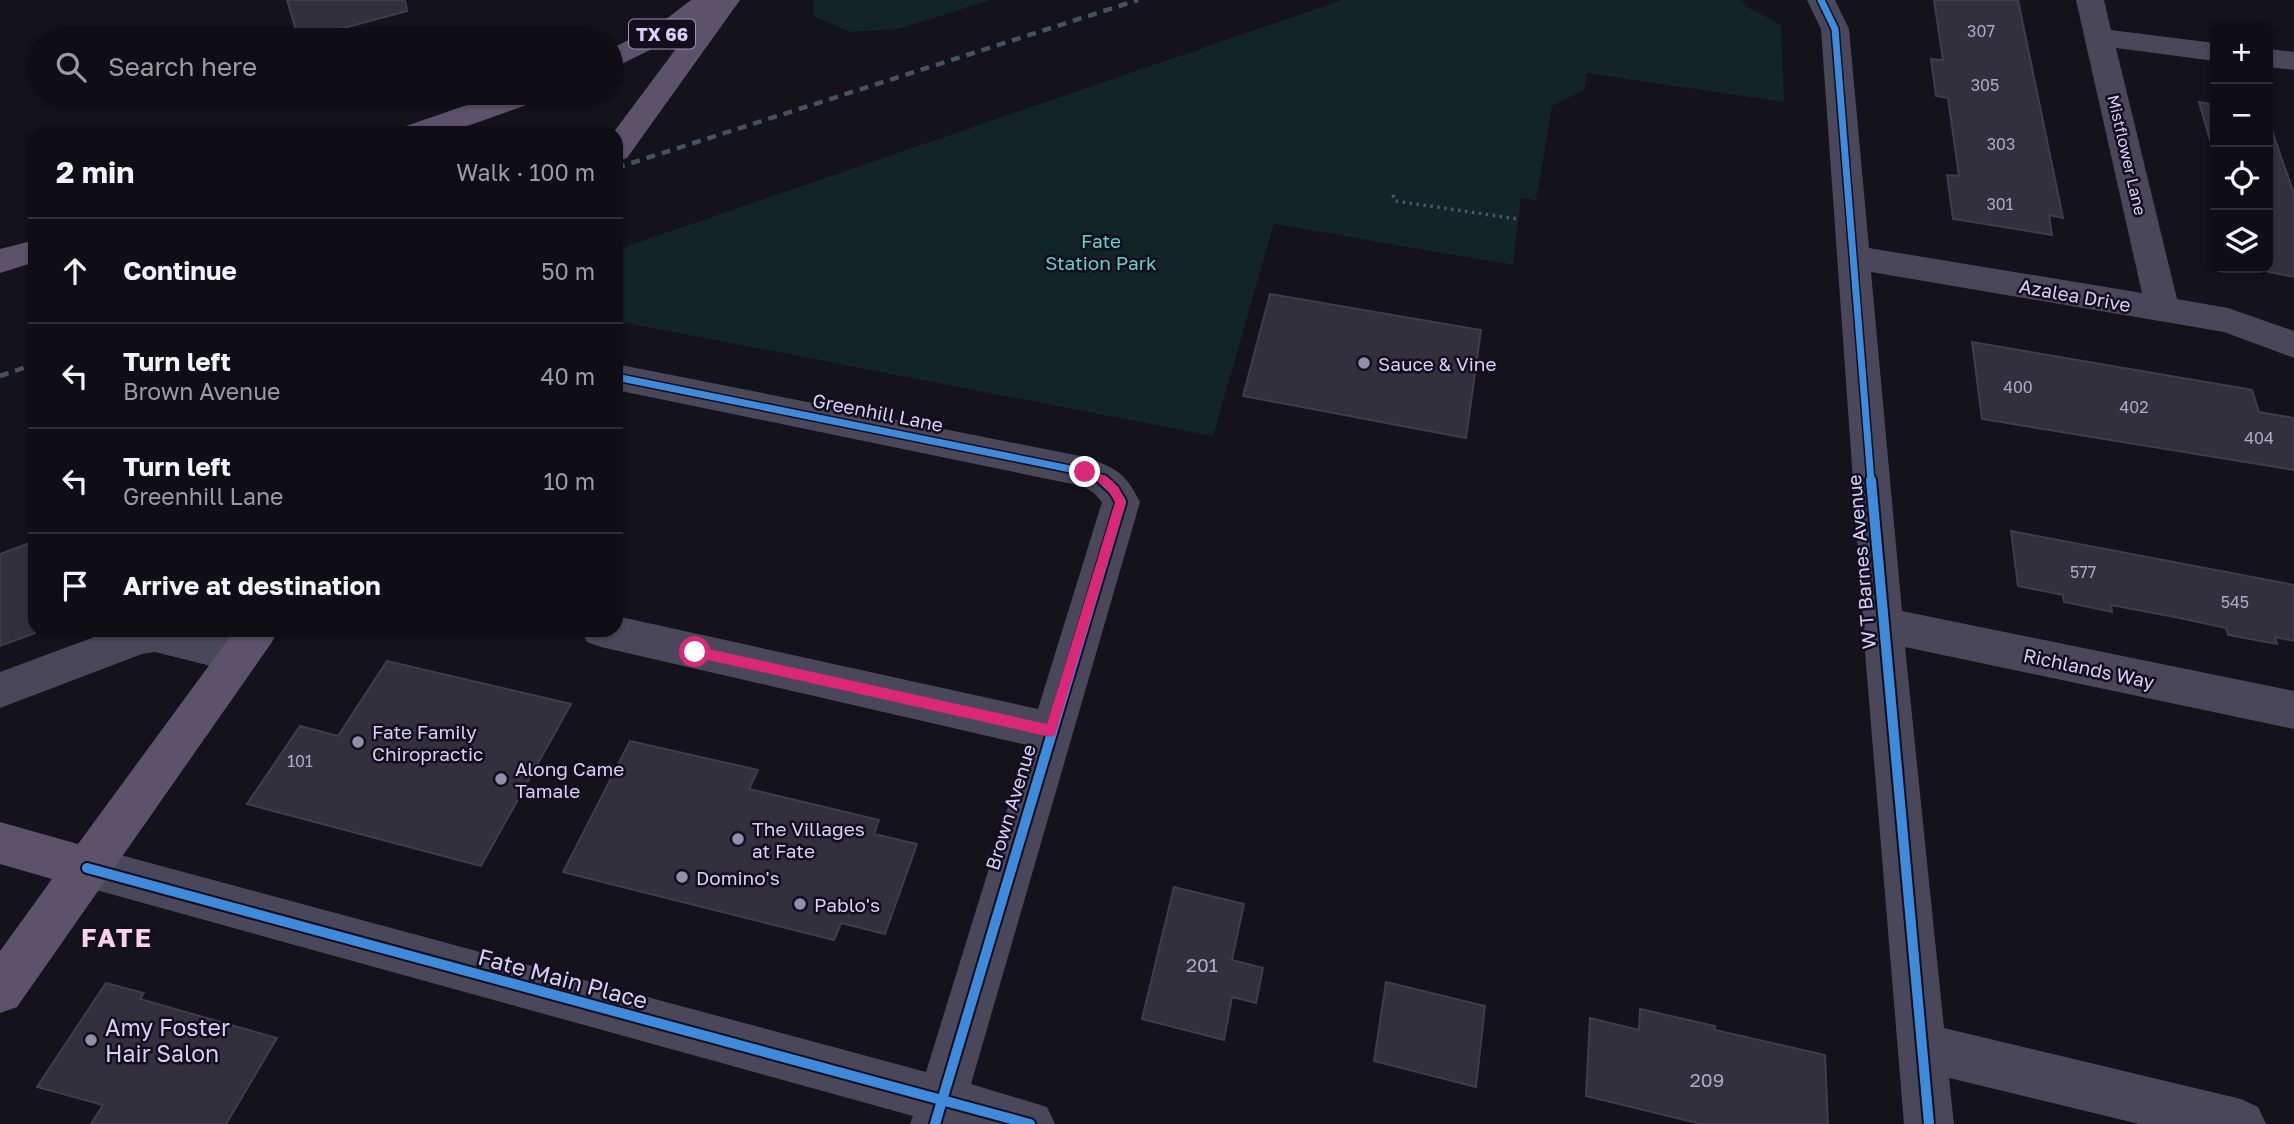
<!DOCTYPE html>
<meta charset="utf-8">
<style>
body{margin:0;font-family:"Golos Text",sans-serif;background:#1d1c22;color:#f1f3f6}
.controls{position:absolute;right:21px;top:21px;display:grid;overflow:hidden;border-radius:14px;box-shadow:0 2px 5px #0004}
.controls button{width:63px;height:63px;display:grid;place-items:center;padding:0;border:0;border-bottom:2px solid #2f2e34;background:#0f0e14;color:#f1f3f6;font:35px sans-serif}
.stop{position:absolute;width:21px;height:21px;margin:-16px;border:5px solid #db2777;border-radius:50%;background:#fff}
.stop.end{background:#db2777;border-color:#fff;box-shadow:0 2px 7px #0008}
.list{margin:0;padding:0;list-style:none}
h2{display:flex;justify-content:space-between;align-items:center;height:91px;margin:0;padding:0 28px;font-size:30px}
h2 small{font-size:23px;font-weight:400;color:#9b9ca0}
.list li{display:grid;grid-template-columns:46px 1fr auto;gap:21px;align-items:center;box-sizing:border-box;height:105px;padding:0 28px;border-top:2px solid #2f2e34}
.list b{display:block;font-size:26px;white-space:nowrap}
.list p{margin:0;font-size:23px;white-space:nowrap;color:#9b9ca0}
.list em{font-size:23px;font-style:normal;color:#9b9ca0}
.icon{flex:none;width:38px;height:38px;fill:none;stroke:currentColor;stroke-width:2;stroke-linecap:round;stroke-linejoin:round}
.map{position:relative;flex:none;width:2294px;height:1124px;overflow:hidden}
.search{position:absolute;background:#0f0e14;box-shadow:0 2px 5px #0004;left:28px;top:28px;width:595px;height:77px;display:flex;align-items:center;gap:18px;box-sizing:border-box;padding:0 24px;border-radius:38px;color:#9b9ca0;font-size:26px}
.panel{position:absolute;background:#0f0e14;box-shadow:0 2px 5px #0004;left:28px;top:126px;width:595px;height:511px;border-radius:21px}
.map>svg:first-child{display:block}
.green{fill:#122426}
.building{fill:#32303c;stroke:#413c4d;stroke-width:2}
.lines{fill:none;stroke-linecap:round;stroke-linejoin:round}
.path{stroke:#4e5965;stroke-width:3.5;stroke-dasharray:2.5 4.5;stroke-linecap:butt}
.minor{fill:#4a475b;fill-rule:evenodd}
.major{fill:#5d526b;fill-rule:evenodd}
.rail{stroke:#445362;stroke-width:4.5;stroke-dasharray:9 7;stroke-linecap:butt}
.cycleway-far1-casing{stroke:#120e1e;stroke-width:10}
.cycleway-casing{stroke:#120e1e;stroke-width:14}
.cycleway-far1{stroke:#408adc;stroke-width:7}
.cycleway{stroke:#408adc;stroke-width:10}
.route{fill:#db2777}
.poi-dot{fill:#938eac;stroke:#120e1e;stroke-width:2.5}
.labels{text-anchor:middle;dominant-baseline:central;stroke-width:5;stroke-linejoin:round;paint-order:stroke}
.number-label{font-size:16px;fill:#aea8cb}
.far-street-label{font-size:16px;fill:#d8d0fb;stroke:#120e1e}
.shield{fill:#120e1e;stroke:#9d96b9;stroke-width:2}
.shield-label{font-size:18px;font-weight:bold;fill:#d8d0fb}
.park-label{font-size:19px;fill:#63d3c0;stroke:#120e1e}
.street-label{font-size:19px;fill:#d8d0fb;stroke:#120e1e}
.poi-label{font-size:19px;fill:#d8d0fb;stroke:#120e1e;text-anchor:start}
.near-number-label{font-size:19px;fill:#aea8cb}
.near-street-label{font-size:23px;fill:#d8d0fb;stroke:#120e1e}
.near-poi-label{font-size:23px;fill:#d8d0fb;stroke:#120e1e;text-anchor:start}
.district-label{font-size:26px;font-weight:bold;letter-spacing:2px;fill:#fbd1e9;stroke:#120e1e}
</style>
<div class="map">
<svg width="2294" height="1124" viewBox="0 0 2294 1124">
<rect width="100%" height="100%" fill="#14121a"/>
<g class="green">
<path d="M814 0H991L899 29 850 32 813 16Z"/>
<path d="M1342 0H1741L1748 7 1781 25 1784 102 1587 73 1584 90 1552 106 1536 201 1521 198 1513 265 1274 224 1213 436 616 321V250Z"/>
</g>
<g class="building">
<path d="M287 0H405L407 11 299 40Z"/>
<path d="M1934 0H2018L2063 218 2049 215 2052 235 1953 219 1947 175 1959 176 1948 98 1936 96 1931 59 1943 60Z"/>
<path d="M2199 102 2215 105V157Z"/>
<path d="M2268 119 2294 194V277L2249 268H2268Z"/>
<path d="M1270 294 1481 330 1466 438 1243 396Z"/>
<path d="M1972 342 2252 390 2259 412 2294 418V470L1982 419Z"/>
<path d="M2011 531 2294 585V641L2275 637 2277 644 2228 635 2226 628 2180 618 2111 605 2112 612 2064 602 2063 595 2018 586Z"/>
<path d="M35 541V633L0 646V554Z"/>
<path d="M387 661 571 704 481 866 247 804 300 726 338 736Z"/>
<path d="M630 741 758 770 749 789 879 820 874 834 917 844 885 934 841 923 834 940 563 872Z"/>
<path d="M1174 887 1244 904 1232 960 1263 968 1256 1003 1232 997 1224 1040 1142 1019Z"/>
<path d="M1386 982 1485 1006 1476 1087 1374 1061Z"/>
<path d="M106 983 144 993 140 999 277 1038 226 1124H91L103 1105 37 1087Z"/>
<path d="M1640 1009 1715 1026V1030L1825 1055 1828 1124H1701L1586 1096 1590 1018 1639 1030Z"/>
</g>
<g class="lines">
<path class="path" d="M1393 195 1395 201 1518 219"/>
<g class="minor">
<path d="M1807 0H1835L1849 29 1869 248 2142 293 2076 0H2104L2111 30 2215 43V61L2116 48 2177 299 2228 308 2294 331V358L2224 332 1871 272 1902 611 2294 691V729L1905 647 1944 1028 2241 1099 2258 1107 2266 1124H2139L1949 1078 1954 1124H1904L1866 664 1821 29Z"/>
<path d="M2268 49 2294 52V70L2268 67Z"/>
<path d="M616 364 1085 457C1116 468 1125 472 1140 502L971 1084 1047 1107 1055 1124H910L913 1116 71 883 65 868 71 853 87 846 926 1072 1027 745 601 647 587 642 581 630H616V616L1038 709 1102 502 1094 493 1082 486 616 390Z"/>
<path d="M113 630H208L253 642 259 655 253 668 239 673 155 652 142 654 0 708V672Z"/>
</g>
<g class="major">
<path d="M691 0H740L627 158 616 161V133H613L693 26 681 35 611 69V49L661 23Z"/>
<path d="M502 93H546L541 100 447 133H402L406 126Z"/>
<path d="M35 240V262L0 273V249Z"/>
<path d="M235 630H278L272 642 17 1007 0 1013V951L52 879 0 864V822L78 844Z"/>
</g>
<g class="rail">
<path d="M616 168 1138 0"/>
<path d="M0 376 35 364"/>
</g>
<g class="cycleway-far1-casing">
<g id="cycleway-far1">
<path d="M1821 0 1835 29 1871 481"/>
<path d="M616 377 1085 472 1106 481"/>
</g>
</g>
<g class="cycleway-casing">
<g id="cycleway">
<path d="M1871 480 1929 1124"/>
<path d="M87 868 1030 1124"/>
<path d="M935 1124 1121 502 1114 490 1103 480"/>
</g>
</g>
<use href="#cycleway-far1" class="cycleway-far1"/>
<use href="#cycleway" class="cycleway"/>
</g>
<path class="route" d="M1085 468C1107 475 1116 480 1126 502L1055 735 1051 737 695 657 689 652 695 646 1047 724 1115 502C1107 485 1098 481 1081 475L1080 472Z"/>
<g class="poi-dot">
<circle cx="1364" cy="363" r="7"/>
<circle cx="358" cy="742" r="7"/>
<circle cx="501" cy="779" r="7"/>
<circle cx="738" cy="839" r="7"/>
<circle cx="682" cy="877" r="7"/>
<circle cx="800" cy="904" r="7"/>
<circle cx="91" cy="1040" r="7"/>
</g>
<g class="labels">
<g class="number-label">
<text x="1981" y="31">307</text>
<text x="1985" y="85">305</text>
<text x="2001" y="144">303</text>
<text x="2000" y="204">301</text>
<text x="2018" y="387">400</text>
<text x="2134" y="407">402</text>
<text x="2259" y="438">404</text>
<text x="2083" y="572">577</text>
<text x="2235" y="602">545</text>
<text x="300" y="761">101</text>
</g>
<g class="far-street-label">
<text transform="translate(2127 155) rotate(77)">Mistflower Lane</text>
</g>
<rect class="shield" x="629" y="19.5" width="66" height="29" rx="5"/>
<g class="shield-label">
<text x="662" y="34">TX 66</text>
</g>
<g class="park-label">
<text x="1101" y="240">Fate<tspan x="1101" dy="22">Station Park</tspan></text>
</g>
<g class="street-label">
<text transform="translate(2075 295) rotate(10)">Azalea Drive</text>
<text transform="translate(878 412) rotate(11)">Greenhill Lane</text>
<text transform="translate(1861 562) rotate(-95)">W T Barnes Avenue</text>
<text transform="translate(2089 668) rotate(12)">Richlands Way</text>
<text transform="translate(1010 807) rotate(-73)">Brown Avenue</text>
</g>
<g class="poi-label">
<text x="1378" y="363">Sauce &amp; Vine</text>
<text x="372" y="731">Fate Family<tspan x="372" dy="22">Chiropractic</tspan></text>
<text x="515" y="768">Along Came<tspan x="515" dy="22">Tamale</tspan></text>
<text x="752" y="828">The Villages<tspan x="752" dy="22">at Fate</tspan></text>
<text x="696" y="877">Domino's</text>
<text x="814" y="904">Pablo's</text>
</g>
<g class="near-number-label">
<text x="1202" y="964">201</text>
<text x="1707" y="1079">209</text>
</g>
<g class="near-street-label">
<text transform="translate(563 978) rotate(15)">Fate Main Place</text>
</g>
<g class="near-poi-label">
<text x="105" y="1027">Amy Foster<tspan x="105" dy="26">Hair Salon</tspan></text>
</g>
<g class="district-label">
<text x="117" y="937">FATE</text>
</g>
</g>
</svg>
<div class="controls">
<button>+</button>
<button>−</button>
<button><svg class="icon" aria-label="locate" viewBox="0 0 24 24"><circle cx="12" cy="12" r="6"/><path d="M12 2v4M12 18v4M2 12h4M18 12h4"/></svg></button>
<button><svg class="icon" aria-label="layers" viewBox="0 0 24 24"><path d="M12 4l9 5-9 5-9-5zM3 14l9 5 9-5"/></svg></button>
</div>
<div class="stop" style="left:695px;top:652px"></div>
<div class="stop end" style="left:1085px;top:472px"></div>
<div class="search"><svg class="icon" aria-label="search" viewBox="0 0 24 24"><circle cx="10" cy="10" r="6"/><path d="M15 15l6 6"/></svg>Search here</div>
<section class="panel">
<h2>2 min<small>Walk · 100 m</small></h2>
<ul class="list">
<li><svg class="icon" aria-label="ahead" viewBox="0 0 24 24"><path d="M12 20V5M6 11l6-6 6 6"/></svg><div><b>Continue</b></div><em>50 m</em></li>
<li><svg class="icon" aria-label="left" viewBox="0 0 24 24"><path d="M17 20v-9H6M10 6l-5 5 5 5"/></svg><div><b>Turn left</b><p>Brown Avenue</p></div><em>40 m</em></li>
<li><svg class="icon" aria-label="left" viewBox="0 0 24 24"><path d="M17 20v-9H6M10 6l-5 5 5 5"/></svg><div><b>Turn left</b><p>Greenhill Lane</p></div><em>10 m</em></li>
<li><svg class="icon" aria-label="arrive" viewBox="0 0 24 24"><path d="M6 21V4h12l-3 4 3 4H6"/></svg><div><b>Arrive at destination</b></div></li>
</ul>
</section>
</div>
